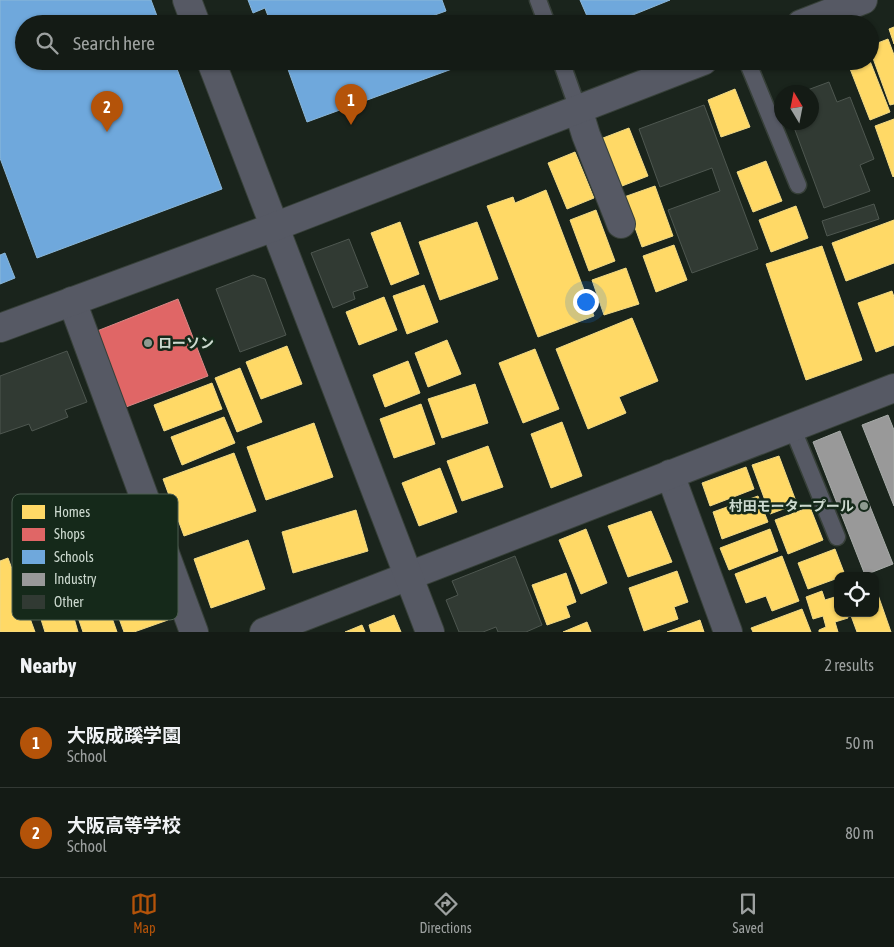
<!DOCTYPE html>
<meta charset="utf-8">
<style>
body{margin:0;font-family:"Asap Condensed","Noto Sans JP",sans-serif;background:#212822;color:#f1f3f6}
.controls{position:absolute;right:15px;bottom:15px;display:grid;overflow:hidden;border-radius:10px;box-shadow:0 1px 4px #0004}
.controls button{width:45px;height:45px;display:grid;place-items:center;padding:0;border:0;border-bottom:1px solid #333934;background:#141b15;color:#f1f3f6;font:25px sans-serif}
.compass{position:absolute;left:774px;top:85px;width:45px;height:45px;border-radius:50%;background:#141b15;box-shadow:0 1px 4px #0004;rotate:350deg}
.you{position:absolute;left:585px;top:301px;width:18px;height:18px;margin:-12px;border:4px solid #fff;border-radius:50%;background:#1a73e8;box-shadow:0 0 0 8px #1a73e833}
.badge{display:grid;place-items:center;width:32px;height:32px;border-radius:50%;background:#b45309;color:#fff;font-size:16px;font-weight:700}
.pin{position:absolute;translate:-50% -41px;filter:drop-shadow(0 1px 2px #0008)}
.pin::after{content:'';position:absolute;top:26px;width:18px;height:15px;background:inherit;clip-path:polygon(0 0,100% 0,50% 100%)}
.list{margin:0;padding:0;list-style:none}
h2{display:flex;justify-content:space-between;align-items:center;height:65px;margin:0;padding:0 20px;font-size:21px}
h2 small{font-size:16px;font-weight:400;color:#9da1a0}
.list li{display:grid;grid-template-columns:32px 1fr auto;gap:15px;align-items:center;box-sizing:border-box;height:90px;padding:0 20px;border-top:1px solid #333934}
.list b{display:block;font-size:19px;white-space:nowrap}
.list p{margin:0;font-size:16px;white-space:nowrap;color:#9da1a0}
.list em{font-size:16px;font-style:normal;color:#9da1a0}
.icon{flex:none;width:28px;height:28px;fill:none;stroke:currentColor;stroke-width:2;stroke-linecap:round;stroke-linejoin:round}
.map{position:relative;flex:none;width:894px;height:632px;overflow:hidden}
.search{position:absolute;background:#141b15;box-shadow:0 1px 4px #0004;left:15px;right:15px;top:15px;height:55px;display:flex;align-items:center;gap:12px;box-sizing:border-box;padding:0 18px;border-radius:28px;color:#9da1a0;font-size:19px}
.sheet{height:245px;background:#141b15}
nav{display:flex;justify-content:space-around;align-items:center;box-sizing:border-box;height:70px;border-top:1px solid #333934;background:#141b15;font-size:14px;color:#9da1a0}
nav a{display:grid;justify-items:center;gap:2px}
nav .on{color:#b45309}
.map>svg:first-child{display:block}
.homes{fill:#ffd966;stroke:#f0d986}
.shops{fill:#e06666;stroke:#da8886}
.schools{fill:#6fa8dc;stroke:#8bb7d8}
.industry{fill:#999;stroke:#a8aca9}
.building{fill:#313a33;stroke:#4e5750}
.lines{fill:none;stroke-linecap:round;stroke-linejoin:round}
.service-casing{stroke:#374039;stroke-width:19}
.minor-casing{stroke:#374039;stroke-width:30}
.tertiary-casing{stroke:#374039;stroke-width:30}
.service{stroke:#565964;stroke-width:16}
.minor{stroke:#565964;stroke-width:28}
.tertiary{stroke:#565964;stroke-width:28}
.poi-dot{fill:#8e9a90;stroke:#15291a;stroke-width:2}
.labels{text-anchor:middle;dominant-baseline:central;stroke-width:5;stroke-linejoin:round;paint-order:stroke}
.poi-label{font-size:14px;font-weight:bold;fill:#ccd9cf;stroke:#15291a;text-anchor:start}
.key{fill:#15291a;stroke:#4c5e50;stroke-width:1}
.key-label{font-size:14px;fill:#ccd9cf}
</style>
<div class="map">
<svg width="894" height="632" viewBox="0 0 894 632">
<rect width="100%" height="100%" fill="#1a241c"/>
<g class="homes">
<path d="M894 27V44L889 29Z"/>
<path d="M888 39 894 55V104L890 105 870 50V46Z"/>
<path d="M847 61H870L890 112 870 120Z"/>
<path d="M735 89 750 127 721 137 708 100Z"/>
<path d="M894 119V176L893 177 875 126Z"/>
<path d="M629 128 648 176 622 186 603 138Z"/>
<path d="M575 152 594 198 567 209 548 163Z"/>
<path d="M766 161 782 201 753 212 737 172Z"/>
<path d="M655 186 673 236 642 247 624 197Z"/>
<path d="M546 190 594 316 538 337 487 206 513 197 515 203Z"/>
<path d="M796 206 808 238 771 252 759 220Z"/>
<path d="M596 210 615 261 589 271 570 220Z"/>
<path d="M894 220V263L846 281 832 243Z"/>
<path d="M400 222 419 274 391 285 371 233Z"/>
<path d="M477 222 498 279 440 300 419 242Z"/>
<path d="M674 245 687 280 656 292 643 256Z"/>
<path d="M822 246 862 360 806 380 766 264Z"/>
<path d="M626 268 639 304 604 315 592 280Z"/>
<path d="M424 285 438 322 407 334 393 296Z"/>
<path d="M892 291 894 297V345L876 352 858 303Z"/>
<path d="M384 297 397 330 359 345 346 312Z"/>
<path d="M632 318 658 381 619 397 626 413 588 429 556 349Z"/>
<path d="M447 340 461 374 428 387 415 353Z"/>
<path d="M287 346 302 384 261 399 246 362Z"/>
<path d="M535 349 559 409 523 423 499 363Z"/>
<path d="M408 361 420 393 385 407 373 375Z"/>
<path d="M240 368 262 422 237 432 215 378Z"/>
<path d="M212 383 222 409 164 431 154 405Z"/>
<path d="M475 384 488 423 442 438 428 399Z"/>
<path d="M421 404 435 444 394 458 380 419Z"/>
<path d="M224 417 235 443 182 465 171 437Z"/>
<path d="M562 422 582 476 551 488 531 434Z"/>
<path d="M314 423 333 477 266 500 247 447Z"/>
<path d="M488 446 503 487 462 501 447 461Z"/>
<path d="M234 453 256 511 184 536 163 479Z"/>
<path d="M779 456 797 504 770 514 752 465Z"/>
<path d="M746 467 754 489 710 506 702 483Z"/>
<path d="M440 468 457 512 419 526 402 483Z"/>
<path d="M758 496 768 522 722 539 713 512Z"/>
<path d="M810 507 823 540 788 554 775 520Z"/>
<path d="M356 510 368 551 293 573 282 532Z"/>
<path d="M651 511 672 562 628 577 608 526Z"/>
<path d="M586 529 607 583 581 594 559 540Z"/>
<path d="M770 529 778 551 729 570 720 548Z"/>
<path d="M248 540 265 589 211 608 194 559Z"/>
<path d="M835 549 845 575 838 576V578L808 589 798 563Z"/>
<path d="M782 556 799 601 772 611 766 596 746 603 735 574Z"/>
<path d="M8 558 35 632H0V561Z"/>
<path d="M677 571 688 602 674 607 678 619 644 631 629 588Z"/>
<path d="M566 573 576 602 566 606 570 617 547 625 532 585Z"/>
<path d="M152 575 168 620 134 632H124L109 591Z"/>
<path d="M822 591 825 600 838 596V613H846L848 618 835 622 838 632H819V630L826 627 823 616 813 619 806 597Z"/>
<path d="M103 592 117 632H83L73 603Z"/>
<path d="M877 592 891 632H857L850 613H875V593Z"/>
<path d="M70 604 78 632H45L39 613Z"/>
<path d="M802 609 811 632H753L751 628Z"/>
<path d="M394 615 401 632H371L369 625Z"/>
<path d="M700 620 704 632H667Z"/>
<path d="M587 622 591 632H563Z"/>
<path d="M362 625 365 632H345Z"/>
</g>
<path class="shops" d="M178 299 208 376 126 407 97 331Z"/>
<g class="schools">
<path d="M0 0H151L160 24H24V61H174L222 189 37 258 0 158Z"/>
<path d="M248 0H442L446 11 432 16 435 24H271L265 8 253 13Z"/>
<path d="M580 0H670L613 23 610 16 590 23Z"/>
<path d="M285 61H449L452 69 307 122Z"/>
<path d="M5 253 15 278 0 284V255Z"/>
</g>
<g class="industry">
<path d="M888 415 894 430V506L862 425Z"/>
<path d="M840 431 893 564 865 575 813 442Z"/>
</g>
<g class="building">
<path d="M829 82 837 102 850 97 874 159 860 165 870 191 824 208 792 122H812V92H802Z"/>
<path d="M704 105 758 249 692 273 668 210 720 191 712 168 660 187 639 129Z"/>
<path d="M874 204 879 219 827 236 822 221Z"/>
<path d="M349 239 368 287 353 292 355 299 333 308 311 253Z"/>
<path d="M253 275 265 279 286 335 240 352 216 289Z"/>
<path d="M67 351 87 402 65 410 68 417 32 431 29 424 0 434V376Z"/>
<path d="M515 556 542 625 526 632H498L496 627 483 632H459L446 600 458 595 452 581Z"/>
</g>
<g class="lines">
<g class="service-casing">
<g id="service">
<path d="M538 0 547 24"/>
<path d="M561 61 578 109"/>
<path d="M747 61 798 185"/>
<path d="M792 427 837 537"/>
</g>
</g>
<g class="minor-casing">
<g id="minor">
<path d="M578 109 586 135 621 224"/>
<path d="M72 301 194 632"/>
<path d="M670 474 728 632"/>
<path d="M264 632 894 388"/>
</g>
</g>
<g class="tertiary-casing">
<g id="tertiary">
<path d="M187 0 196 24"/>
<path d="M801 24 863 0"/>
<path d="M211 61 430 632"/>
<path d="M0 328 274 227 703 61"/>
</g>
</g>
<use href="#service" class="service"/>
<use href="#minor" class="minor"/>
<use href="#tertiary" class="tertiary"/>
</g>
<g class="poi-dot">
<circle cx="148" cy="343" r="5"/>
<circle cx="864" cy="506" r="5"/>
</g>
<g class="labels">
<g class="poi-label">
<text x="158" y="343">ローソン</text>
<text x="854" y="506" text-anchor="end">村田モータープール</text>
</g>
</g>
<rect x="12" y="494" width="166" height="126" rx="8" class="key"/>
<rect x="22" y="505" width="23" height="14" fill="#ffd966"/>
<rect x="22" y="528" width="23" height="13" fill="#e06666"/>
<rect x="22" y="550" width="23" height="14" fill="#6fa8dc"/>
<rect x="22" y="573" width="23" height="13" fill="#999"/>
<rect x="22" y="595" width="23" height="14" fill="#313a33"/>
<g class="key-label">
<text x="54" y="517">Homes</text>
<text x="54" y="539">Shops</text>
<text x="54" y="562">Schools</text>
<text x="54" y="584">Industry</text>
<text x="54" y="607">Other</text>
</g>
</svg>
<div class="controls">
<button><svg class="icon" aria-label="locate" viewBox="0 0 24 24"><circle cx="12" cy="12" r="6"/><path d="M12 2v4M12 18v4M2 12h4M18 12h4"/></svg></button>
</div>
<svg class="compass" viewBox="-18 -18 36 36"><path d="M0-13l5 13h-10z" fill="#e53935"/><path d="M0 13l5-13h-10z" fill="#9da1a0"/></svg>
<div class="you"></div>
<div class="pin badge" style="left:351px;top:125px">1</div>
<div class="pin badge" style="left:107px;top:132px">2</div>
<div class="search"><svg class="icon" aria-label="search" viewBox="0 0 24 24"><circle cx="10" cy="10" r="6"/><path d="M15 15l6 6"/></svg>Search here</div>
</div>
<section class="sheet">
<h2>Nearby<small>2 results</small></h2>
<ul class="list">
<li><span class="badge">1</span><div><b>大阪成蹊学園</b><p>School</p></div><em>50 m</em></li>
<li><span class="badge">2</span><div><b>大阪高等学校</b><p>School</p></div><em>80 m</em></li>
</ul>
</section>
<nav>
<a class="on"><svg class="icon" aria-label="map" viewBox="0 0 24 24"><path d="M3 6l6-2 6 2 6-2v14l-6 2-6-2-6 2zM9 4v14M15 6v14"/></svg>Map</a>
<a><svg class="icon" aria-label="directions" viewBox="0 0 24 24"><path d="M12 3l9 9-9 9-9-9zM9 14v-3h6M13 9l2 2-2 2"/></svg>Directions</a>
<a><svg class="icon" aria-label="saved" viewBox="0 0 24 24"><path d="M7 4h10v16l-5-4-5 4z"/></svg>Saved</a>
</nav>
